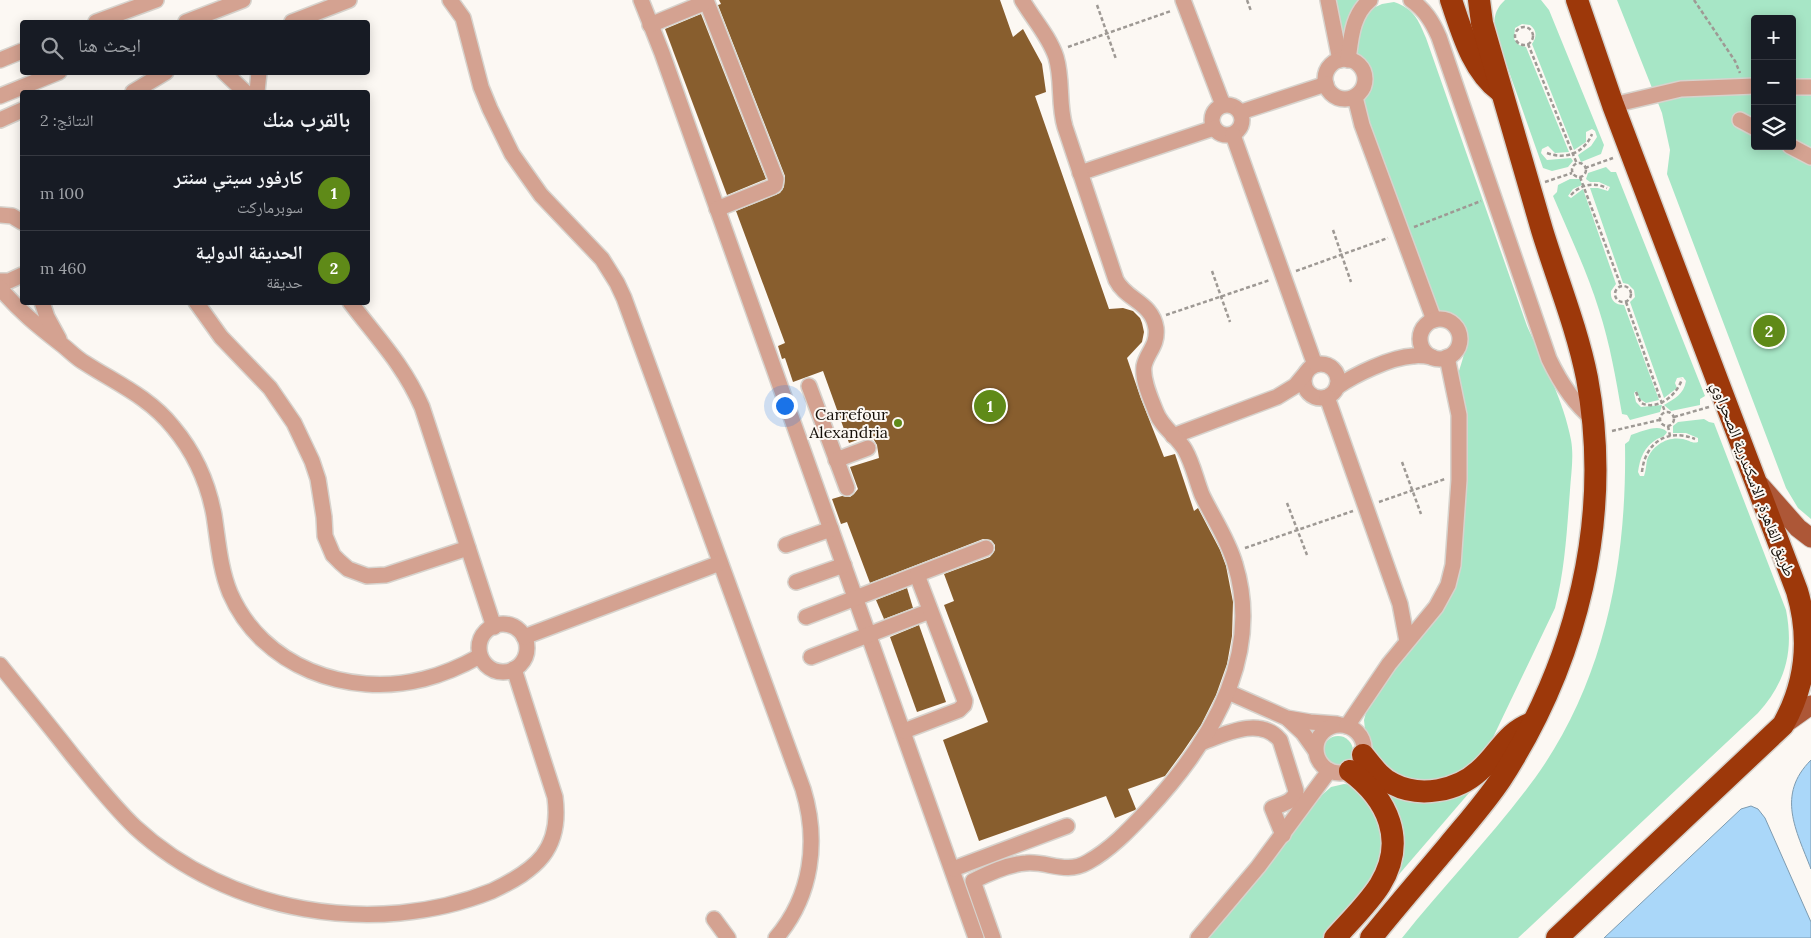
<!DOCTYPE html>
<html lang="ar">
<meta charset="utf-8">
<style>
body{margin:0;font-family:Lora,"Noto Naskh Arabic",serif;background:#20242c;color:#f1f3f6;direction:rtl}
.controls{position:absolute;right:15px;top:15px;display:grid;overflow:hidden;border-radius:5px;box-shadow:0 2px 12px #0003}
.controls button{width:45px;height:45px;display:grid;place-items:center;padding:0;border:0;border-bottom:1px solid #363941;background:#171b24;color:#f1f3f6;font:25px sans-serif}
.you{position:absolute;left:784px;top:405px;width:18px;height:18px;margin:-12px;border:4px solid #fff;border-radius:50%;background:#1a73e8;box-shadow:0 0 0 8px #1a73e833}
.badge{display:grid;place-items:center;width:32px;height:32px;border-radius:50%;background:#5f8a18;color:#fff;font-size:16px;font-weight:700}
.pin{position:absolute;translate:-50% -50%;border:2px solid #fff;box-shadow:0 1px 5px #0006}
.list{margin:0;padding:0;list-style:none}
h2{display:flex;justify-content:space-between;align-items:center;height:65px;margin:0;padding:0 20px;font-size:21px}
h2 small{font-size:16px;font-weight:400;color:#9ea1a6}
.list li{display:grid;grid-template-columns:32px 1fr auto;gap:15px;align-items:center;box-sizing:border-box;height:75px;padding:0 20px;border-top:1px solid #363941}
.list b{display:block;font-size:19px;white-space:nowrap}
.list p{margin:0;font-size:16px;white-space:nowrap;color:#9ea1a6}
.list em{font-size:16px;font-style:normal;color:#9ea1a6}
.icon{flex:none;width:28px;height:28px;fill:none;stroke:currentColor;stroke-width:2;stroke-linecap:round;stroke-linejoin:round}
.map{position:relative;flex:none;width:1811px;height:938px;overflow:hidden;direction:ltr}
.search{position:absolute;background:#171b24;box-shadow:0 2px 12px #0003;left:20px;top:20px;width:350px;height:55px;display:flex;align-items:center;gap:12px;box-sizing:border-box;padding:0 18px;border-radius:5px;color:#9ea1a6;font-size:19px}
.panel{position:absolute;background:#171b24;box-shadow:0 2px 12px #0003;left:20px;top:90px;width:350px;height:215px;border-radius:5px;direction:rtl}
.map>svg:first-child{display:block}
.green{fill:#a7e6c6;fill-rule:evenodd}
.water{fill:#aad7f9;stroke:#7d9bb0}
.building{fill:#885e2e}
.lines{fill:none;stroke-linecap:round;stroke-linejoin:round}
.minor-casing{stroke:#d7d3cd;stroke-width:18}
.major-casing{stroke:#d7d3cd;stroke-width:21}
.highway-casing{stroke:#d7d3cd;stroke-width:25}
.path{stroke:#9e9994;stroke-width:2.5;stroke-dasharray:4 2.5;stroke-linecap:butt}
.minor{stroke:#d4a291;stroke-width:15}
.major{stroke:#ad5737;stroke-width:19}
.highway{stroke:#9d380a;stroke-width:22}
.poi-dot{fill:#5f8a18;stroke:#fcf8f3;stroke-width:2}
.labels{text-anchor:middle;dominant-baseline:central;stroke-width:4;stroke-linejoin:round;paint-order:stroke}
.poi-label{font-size:16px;fill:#140e07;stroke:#fcf8f3;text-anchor:end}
.street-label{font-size:16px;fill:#140e07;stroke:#fcf8f3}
</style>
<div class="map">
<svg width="1811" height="938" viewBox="0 0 1811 938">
<rect width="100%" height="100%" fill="#fcf8f3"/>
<g class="green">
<path d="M1333 0H1361C1347 13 1344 28 1342 46Z"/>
<path d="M1505 0H1541L1549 10 1604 145 1601 154 1581 162 1578 155 1591 146 1597 137 1595 131 1592 129 1586 132V142L1574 150 1532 44C1537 37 1537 30 1530 25L1522 24 1515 28 1514 39 1519 45 1526 47 1569 152 1555 153 1548 146 1542 149 1541 153 1547 160 1571 158 1573 161 1568 167 1552 171 1543 168 1495 32C1493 19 1495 9 1505 0Z"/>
<path d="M1617 0H1811V519L1798 508 1786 488 1667 174 1670 150 1662 113ZM1755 19H1792V146H1755Z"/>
<path d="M1394 2C1414 9 1418 19 1426 38L1527 326C1543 361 1564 402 1571 440 1574 456 1571 474 1570 490 1567 529 1565 570 1555 608L1487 750 1461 778 1394 782 1374 752 1371 742 1365 730 1364 720 1367 709 1373 697 1444 609 1454 591 1457 577 1459 371C1464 354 1473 334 1455 320 1450 317 1443 316 1438 312L1362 103 1372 78 1370 69 1357 58 1356 47 1361 19 1371 9 1382 4Z"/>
<path d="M1606 167 1611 172H1616L1705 396 1700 399V405L1671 411 1664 405C1674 399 1684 394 1686 381L1683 377 1677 378 1675 383 1677 388 1664 398 1630 302 1635 297 1634 290 1628 284 1623 283 1590 188H1598L1608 191 1610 187 1599 182H1590L1586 179 1588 173Z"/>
<path d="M1570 179H1580L1582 185 1573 189 1568 196 1571 198 1583 189 1616 284 1611 291C1610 300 1615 305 1624 305L1659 400 1646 403 1640 399 1636 391 1634 393 1636 402 1641 407 1662 405 1660 412 1630 420 1627 415 1622 414C1616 379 1610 344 1599 310 1587 271 1569 234 1553 196L1557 192 1558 185Z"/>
<path d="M1704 419 1709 422 1714 423 1786 610C1794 651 1786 682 1758 713L1518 938H1402C1445 884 1494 834 1535 778 1605 681 1627 562 1625 444L1629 441 1631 435C1641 432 1659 423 1667 432 1664 437 1662 437 1657 439 1644 447 1640 458 1638 472L1640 476H1644C1646 471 1646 465 1647 460 1652 445 1668 436 1683 439 1689 440 1692 444 1698 442V438L1686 433H1673V426L1678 422Z"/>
<circle cx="1338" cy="751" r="15"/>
<path d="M1377 779 1475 786 1395 879Z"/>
<path d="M1344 784 1358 785 1381 814 1384 866 1326 938H1203L1323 794 1331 787Z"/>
</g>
<g class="water">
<path d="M1811 760V869C1796 830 1776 795 1811 760Z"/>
<path d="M1751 806 1758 809 1765 818 1811 922V938H1604L1741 809Z"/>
</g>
<g class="building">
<path d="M719 0H1000L1013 37 1023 29 1042 64 1046 92 1035 96 1109 309 1123 308 1133 311 1140 318 1142 323 1144 332 1142 342 1127 358 1141 399 1164 457 1175 454 1194 511 1198 508 1220 550 1226 566 1233 602 1232 636 1227 664 1216 695 1201 725 1182 753 1165 776 1128 789 1136 809 1135 810 1115 818 1106 796 979 841 943 740 988 722 944 605 954 601 944 574 990 557 995 550V545L991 540 983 539 870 583 847 522 841 524 832 499 842 496 850 497 854 494 858 489 850 467 879 458 877 445 871 435 849 443 823 371 793 382 785 358 782 359 778 346 785 343 736 211 780 193 784 187 785 176 718 5 721 4Z"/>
<path d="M701 14 766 179 727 195 665 29Z"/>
<path d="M907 588 913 608 884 619 876 600Z"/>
<path d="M919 625 946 702 917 712 890 637Z"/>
</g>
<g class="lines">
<g class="minor-casing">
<g id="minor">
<path d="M450 0 463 18 481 87 490 109 512 154 541 195 602 259 617 283 624 298 803 789C819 841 812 896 776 938"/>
<path d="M641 0 662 53 976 938"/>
<path d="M706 0 776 179 775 185 772 187 717 209"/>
<path d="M1183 0 1223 105"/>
<path d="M1328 0 1340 60"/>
<path d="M1411 0C1425 10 1432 21 1439 37L1549 359C1560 382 1573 403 1593 419"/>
<path d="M96 22 156 0"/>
<path d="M186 22 243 0"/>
<path d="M292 22 349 0"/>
<path d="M650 25 706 2"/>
<circle cx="1345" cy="79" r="20"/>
<path d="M0 60 22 51"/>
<path d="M1348 60C1351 38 1352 15 1370 0"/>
<path d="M224 72 245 92"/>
<path d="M1792 87H1811"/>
<path d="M133 92 166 72"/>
<path d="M257 92 259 72"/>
<path d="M0 96 59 72"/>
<path d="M1355 97 1362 125 1434 320"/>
<circle cx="1227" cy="120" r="15"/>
<path d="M1613 105 1681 89 1755 86"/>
<path d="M1241 112 1326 84"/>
<path d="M0 120 22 110"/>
<path d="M1740 120 1755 128"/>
<path d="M1233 135 1315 365"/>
<path d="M1790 146 1811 157"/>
<path d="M1080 173 1214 128"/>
<path d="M0 215 12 216 22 222"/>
<path d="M0 281H9L22 275"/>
<path d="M0 288C18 310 39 327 61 344 69 350 76 358 85 363 116 383 149 397 173 427 194 452 208 483 214 515 218 541 220 569 230 593 262 667 348 698 424 679 444 674 462 666 480 656"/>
<path d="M42 302 47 317 59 339"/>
<path d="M196 302 221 337 270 388 294 423 312 461 318 479 324 517 325 536 333 555 340 562 348 569 367 576 386 575 468 548"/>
<path d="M350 302C378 339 403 364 422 407L494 627"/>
<circle cx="1440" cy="339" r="20"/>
<circle cx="1321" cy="381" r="17"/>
<path d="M809 386 847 488"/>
<path d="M1337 387C1354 375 1391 357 1413 356 1419 355 1426 356 1432 357"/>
<path d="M1327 397 1400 604 1407 641"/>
<path d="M1173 436 1277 397 1295 386 1305 374"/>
<path d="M836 460 868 448"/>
<path d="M786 545 831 529"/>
<path d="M796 582 844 565"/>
<path d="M806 617 986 548"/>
<circle cx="503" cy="648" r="24"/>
<path d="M524 637 720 563"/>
<path d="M811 657 930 611"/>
<path d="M0 665C24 695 49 725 73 756 93 780 112 805 135 827 228 913 375 938 492 891 536 870 562 850 555 797L514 669"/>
<path d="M1228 692 1287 718 1310 722 1337 724"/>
<path d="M1288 719 1303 733 1315 750"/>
<circle cx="1340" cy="749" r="24"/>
<path d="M1347 726 1389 664 1436 607 1448 585 1453 565 1459 480V415L1447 357"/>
<path d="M904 731 959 710 964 705 965 701 917 575"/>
<path d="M1201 743C1225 734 1260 716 1280 740L1296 791C1295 802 1281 804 1272 808L1283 835"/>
<path d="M953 869 1067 826"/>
<path d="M714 919 728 938"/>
<path d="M993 938 973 881C989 873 1008 864 1026 863 1049 861 1065 875 1088 862 1110 850 1129 830 1146 812 1208 746 1264 658 1235 564 1228 539 1213 518 1202 495 1196 480 1193 464 1185 450 1177 436 1162 428 1156 412 1151 399 1142 380 1144 366 1147 352 1158 346 1156 328 1152 302 1126 300 1116 280L1065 127C1058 104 1063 80 1056 57 1049 36 1033 19 1022 0"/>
<path d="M1198 938 1258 867 1329 771"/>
</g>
</g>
<g class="major-casing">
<g id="major">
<path d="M1760 485 1798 528 1811 538"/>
<path d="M1783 725 1811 705"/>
</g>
</g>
<g class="highway-casing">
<g id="highway">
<path d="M1451 0C1462 32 1472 70 1500 91"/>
<path d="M1363 755C1372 766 1380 778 1393 784 1420 798 1457 791 1479 771 1499 754 1505 733 1532 723"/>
<path d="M1335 938C1350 921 1368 904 1380 885 1407 841 1388 799 1350 771"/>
<path d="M1371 938C1396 907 1422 877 1448 846 1466 824 1485 803 1501 779 1577 661 1613 518 1587 378 1577 328 1557 279 1542 230 1522 161 1502 92 1482 23L1479 0"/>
<path d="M1557 938 1783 725C1807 682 1811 638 1797 591L1613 105 1577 0"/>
</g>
</g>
<g class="path">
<path d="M1247 0 1251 11"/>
<path d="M1694 0 1735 61 1740 73"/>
<path d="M1097 5 1116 59"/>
<circle cx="1524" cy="36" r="9"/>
<path d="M1528 44 1577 164"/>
<path d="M1068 47 1171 11"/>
<path d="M1547 153C1566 160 1584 153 1592 134"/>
<circle cx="1579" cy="170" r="7"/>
<path d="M1585 168 1613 158"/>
<path d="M1580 177 1621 286"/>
<path d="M1545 182 1572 173"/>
<path d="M1571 195C1581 184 1594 182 1607 188"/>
<path d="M1414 227 1481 201"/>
<path d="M1333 230 1351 282"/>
<path d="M1212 271 1230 322"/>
<path d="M1296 271 1388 238"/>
<circle cx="1623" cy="294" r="8"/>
<path d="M1626 302 1665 412"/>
<path d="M1166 315 1270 280"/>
<path d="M1636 392 1641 403C1658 411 1677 395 1682 379"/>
<circle cx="1667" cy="419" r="7"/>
<path d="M1674 417 1709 407"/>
<path d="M1668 426 1670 436"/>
<path d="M1612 431 1659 420"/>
<path d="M1402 462 1421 514"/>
<path d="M1642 472C1645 442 1668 428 1695 439"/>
<path d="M1379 502 1445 479"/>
<path d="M1287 503 1307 555"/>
<path d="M1245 548 1353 511"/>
</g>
<use href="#minor" class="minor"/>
<use href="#major" class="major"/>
<use href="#highway" class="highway"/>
</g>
<circle class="poi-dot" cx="898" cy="423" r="5"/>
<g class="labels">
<g class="poi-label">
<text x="888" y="414">Carrefour<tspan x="888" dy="18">Alexandria</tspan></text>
</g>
<g class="street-label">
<text transform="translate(1754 479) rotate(69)">طريق القاهرة, الاسكندرية الصحراوي</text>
</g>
</g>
</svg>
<div class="controls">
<button>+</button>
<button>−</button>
<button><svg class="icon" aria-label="layers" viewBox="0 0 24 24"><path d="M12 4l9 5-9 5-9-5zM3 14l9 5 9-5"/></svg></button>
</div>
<div class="you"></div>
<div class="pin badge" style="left:990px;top:406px">1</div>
<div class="pin badge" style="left:1769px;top:331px">2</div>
<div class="search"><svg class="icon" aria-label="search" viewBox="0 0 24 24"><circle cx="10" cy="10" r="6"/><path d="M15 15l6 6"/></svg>ابحث هنا</div>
<section class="panel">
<h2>بالقرب منك<small>النتائج: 2</small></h2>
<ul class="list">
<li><span class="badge">1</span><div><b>كارفور سيتي سنتر</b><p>سوبرماركت</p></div><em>100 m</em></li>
<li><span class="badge">2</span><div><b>الحديقة الدولية</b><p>حديقة</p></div><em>460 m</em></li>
</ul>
</section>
</div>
